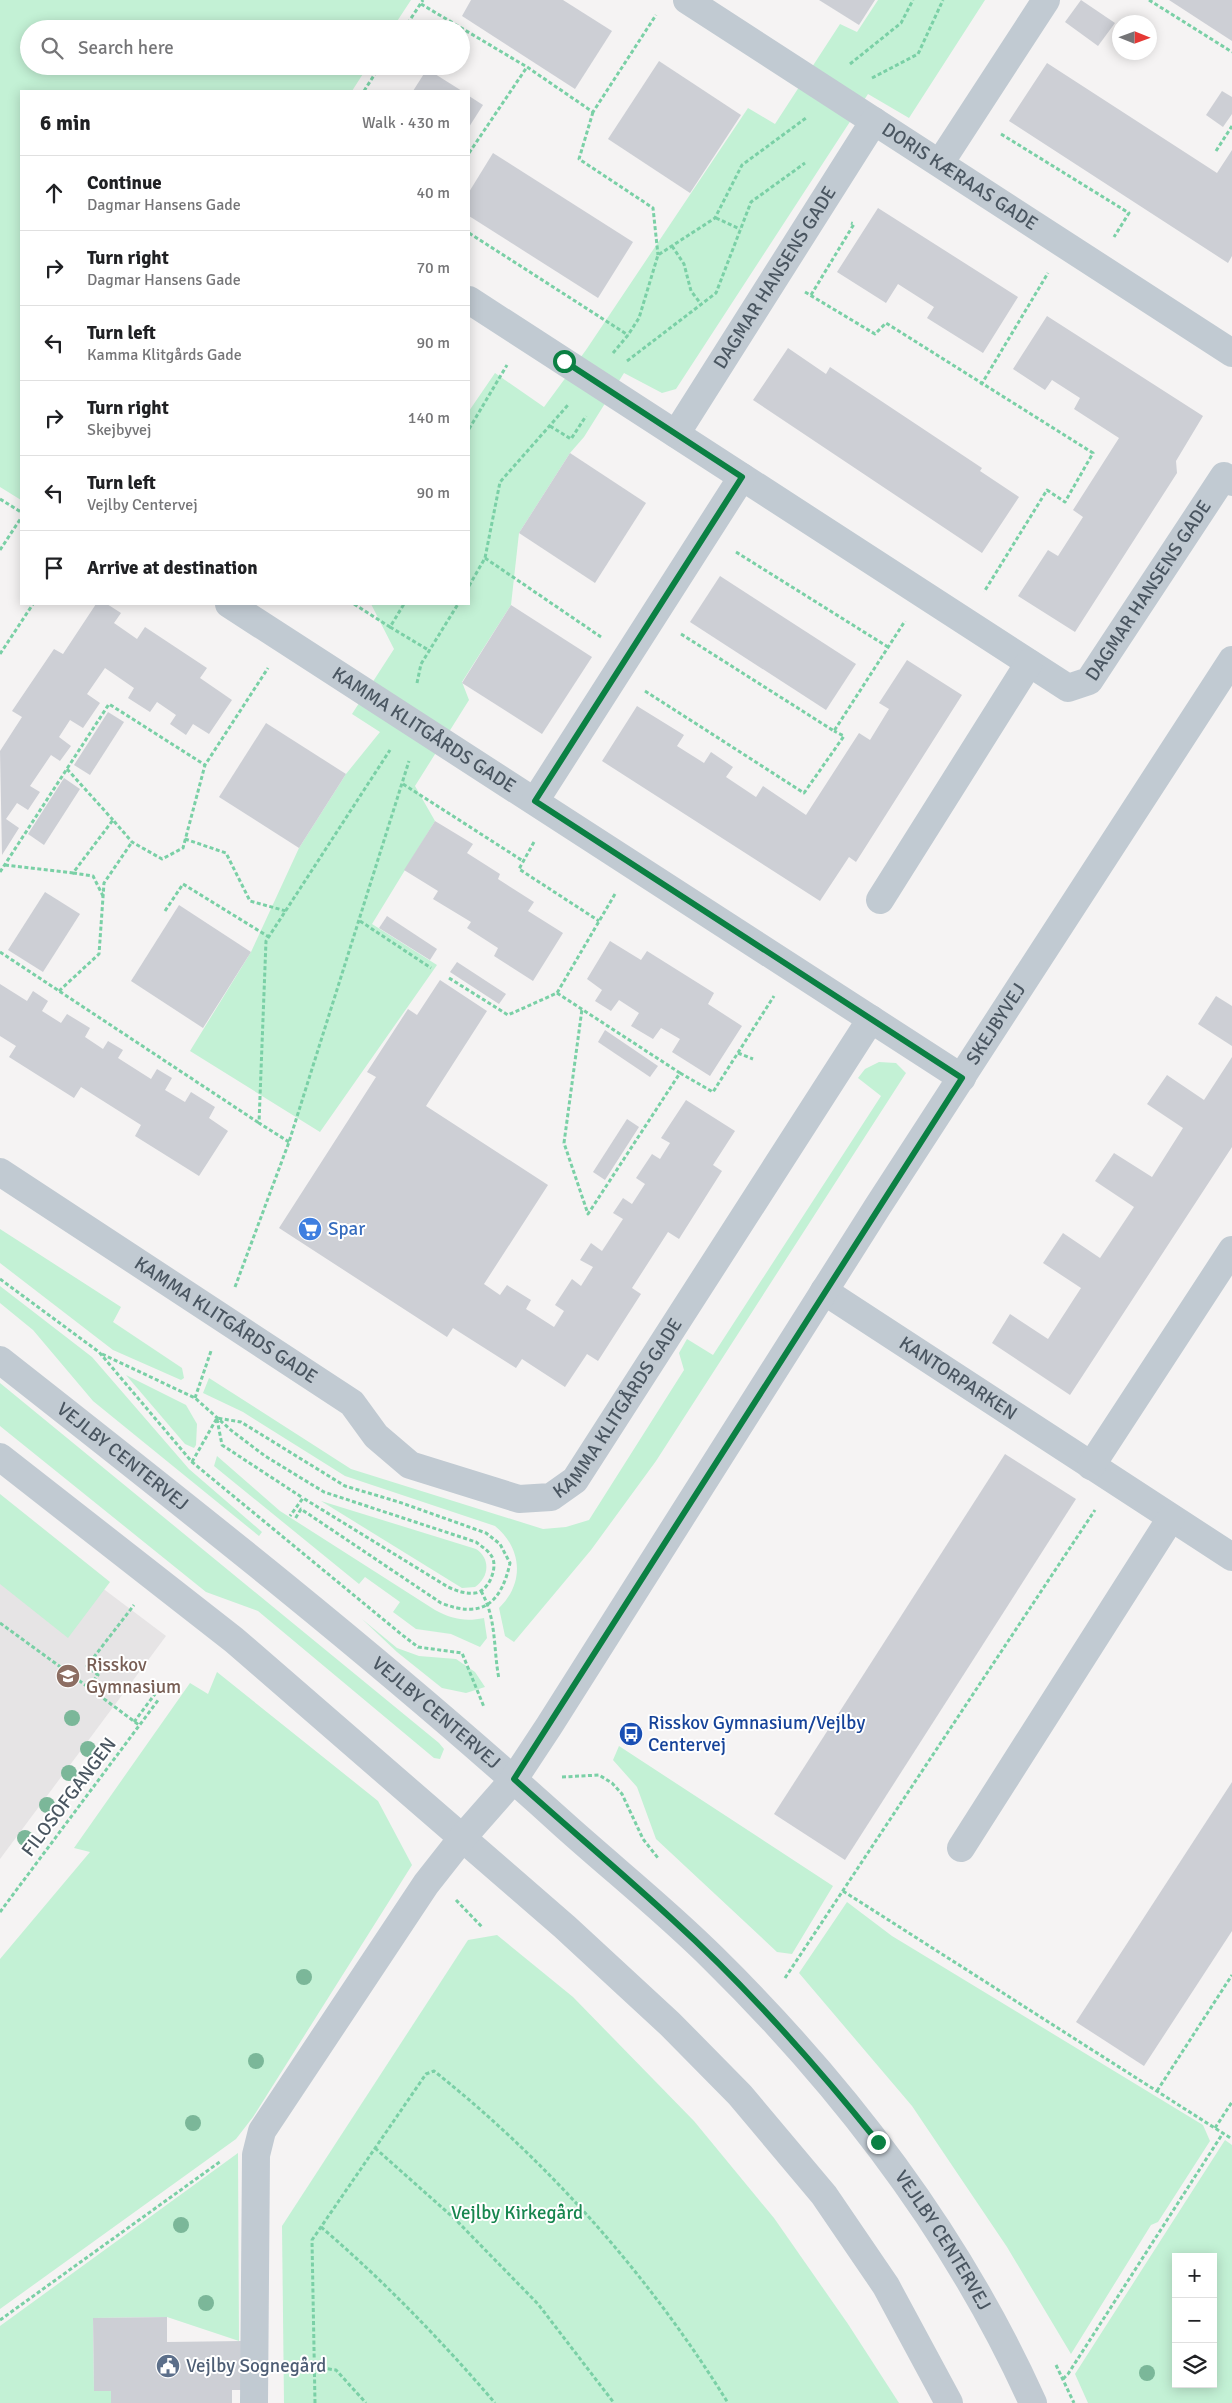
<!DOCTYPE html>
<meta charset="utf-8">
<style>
body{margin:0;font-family:Signika,sans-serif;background:#f2f2f2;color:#202124}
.controls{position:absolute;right:15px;bottom:15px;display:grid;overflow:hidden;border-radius:0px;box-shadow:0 2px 12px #0003}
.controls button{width:45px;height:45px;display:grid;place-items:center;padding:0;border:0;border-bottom:1px solid #e0e0e0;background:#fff;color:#202124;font:25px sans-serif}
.compass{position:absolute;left:1112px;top:15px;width:45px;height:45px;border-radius:50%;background:#fff;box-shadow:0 2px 12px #0003;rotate:91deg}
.stop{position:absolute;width:15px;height:15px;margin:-11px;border:4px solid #0b8043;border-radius:50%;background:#fff}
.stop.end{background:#0b8043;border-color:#fff;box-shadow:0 1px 5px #0008}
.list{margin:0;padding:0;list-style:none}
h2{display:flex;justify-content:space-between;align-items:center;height:65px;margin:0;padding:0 20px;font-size:21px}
h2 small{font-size:16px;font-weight:400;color:#757577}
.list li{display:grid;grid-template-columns:32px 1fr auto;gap:15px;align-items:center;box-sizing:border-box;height:75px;padding:0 20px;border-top:1px solid #e0e0e0}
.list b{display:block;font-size:19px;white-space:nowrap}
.list p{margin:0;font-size:16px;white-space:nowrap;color:#757577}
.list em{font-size:16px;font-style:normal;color:#757577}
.icon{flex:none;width:28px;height:28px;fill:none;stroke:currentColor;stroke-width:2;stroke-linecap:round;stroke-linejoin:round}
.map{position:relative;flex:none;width:1232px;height:2403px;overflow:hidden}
.search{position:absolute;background:#fff;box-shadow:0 2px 12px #0003;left:20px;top:20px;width:450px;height:55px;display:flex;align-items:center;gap:12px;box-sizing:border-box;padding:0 18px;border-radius:28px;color:#757577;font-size:19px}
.panel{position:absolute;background:#fff;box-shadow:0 2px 12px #0003;left:20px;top:90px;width:450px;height:515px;border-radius:0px}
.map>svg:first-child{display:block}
.education{fill:#e6e4e5}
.green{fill:#c3f1d5;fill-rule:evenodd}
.building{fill:#cdcfd5}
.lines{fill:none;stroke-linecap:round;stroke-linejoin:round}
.path{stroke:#7ad0a6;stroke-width:3;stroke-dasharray:4 2.5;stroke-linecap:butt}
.minor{stroke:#c1cad2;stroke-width:28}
.tree{fill:#7bb799}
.route{stroke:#0b8043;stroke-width:6}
.labels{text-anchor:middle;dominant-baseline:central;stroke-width:4;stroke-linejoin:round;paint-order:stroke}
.street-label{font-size:19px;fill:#4a5661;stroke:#fff}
.shop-label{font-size:19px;fill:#366cbe;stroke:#fff;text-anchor:start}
.education-label{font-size:19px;fill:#785e54;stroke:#fff;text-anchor:start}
.transit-label{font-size:19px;fill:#164399;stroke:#fff;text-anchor:start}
.park-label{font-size:19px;fill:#17864f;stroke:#fff}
.service-label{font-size:19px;fill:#4e5e75;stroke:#fff;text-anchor:start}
</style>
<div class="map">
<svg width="1232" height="2403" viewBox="0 0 1232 2403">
<rect width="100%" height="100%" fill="#f5f3f3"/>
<path class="education" d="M0 1511 166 1636 0 1859Z"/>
<g class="green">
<path d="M0 0H411L392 29H29V66H368L352 91H21V500L0 487Z"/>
<path d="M878 0H985L909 118 868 94 676 389 662 393 624 373 584 437 570 453 519 533 511 605 462 682 469 700 415 786 435 821 372 924 437 965 320 1132 190 1051 251 952 299 848 346 774 380 732 352 714 394 649 371 604H469V411L495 373 544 407 586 350 748 108 775 124 840 24 857 32Z"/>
<path d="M879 1062 896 1063 906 1073 656 1461 591 1550 514 1642 505 1636 499 1608C525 1583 522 1548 495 1526L345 1476 243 1412 203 1393 209 1378 351 1469 543 1529 566 1527 589 1520 684 1370 679 1353 687 1339 713 1355 881 1096 858 1078 865 1069Z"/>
<path d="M0 1229 121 1307 113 1322 182 1368 184 1378 181 1380 113 1350 0 1263Z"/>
<path d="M0 1286 92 1357 189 1469 262 1532 259 1536 93 1401 33 1330 0 1303Z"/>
<path d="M126 1375 186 1405 197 1424 196 1445 194 1448 185 1444Z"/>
<path d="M0 1383 439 1743 444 1749 440 1759 434 1758 258 1611 206 1592 0 1426Z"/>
<path d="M217 1456 280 1511 435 1610C452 1619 465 1622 484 1618L487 1638 480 1647 451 1634 416 1629 393 1612 400 1602 365 1577 359 1584 214 1466Z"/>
<path d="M0 1494 110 1582 68 1638 0 1584Z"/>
<path d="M321 1501 476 1549C491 1559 489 1577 475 1587L462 1588Z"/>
<path d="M362 1619 397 1648 419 1656 456 1659 475 1672 485 1687 466 1693 442 1688 397 1652Z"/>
<path d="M217 1672 378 1801 412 1865 253 2117 236 2139 0 2309V1959L90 1852 74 1848 190 1683 208 1694Z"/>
<path d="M619 1746 833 1886 792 1954 777 1952 656 1839 637 1787 613 1760Z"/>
<path d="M847 1902 892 1936 1203 2125 1210 2141 1158 2222 1151 2225 1071 2354 1007 2247 912 2106 799 1973Z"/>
<path d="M497 1935 573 1997 694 2121 774 2218 848 2324 899 2403H284L282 2226 468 1940Z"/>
<path d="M1225 2140 1232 2145V2403H1088L1075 2374ZM1176 2257H1213V2384H1176Z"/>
<path d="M238 2153 239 2341 167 2317 93 2318 94 2391H111V2403H0V2326Z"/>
</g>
<g class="building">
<path d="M471 0H563L612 31 575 89 462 16Z"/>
<path d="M819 0H875L859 25Z"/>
<path d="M1081 0 1115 23 1098 46 1065 22Z"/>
<path d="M1169 0H1232V41Z"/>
<path d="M659 61 741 115 690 193 608 139Z"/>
<path d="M1047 63 1217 173 1232 150V256L1228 263 1009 121Z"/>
<path d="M427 69 462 91H413Z"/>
<path d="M1222 91 1232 97V114L1223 127 1206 115Z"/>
<path d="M469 96 483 105 469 127Z"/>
<path d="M493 153 633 242 598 298 469 216V192Z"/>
<path d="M878 208 1018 297 983 353 927 318 934 307 898 284 886 303 837 272Z"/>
<path d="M1047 316 1203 416 1176 461 1177 473 1075 632 1018 596 1048 550 1058 556 1083 517 1073 510 1119 438 1074 409 1080 398 1052 380 1045 390 1013 369Z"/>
<path d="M788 348 826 374 830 367 982 468 980 471 1019 497 982 553 753 400Z"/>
<path d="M570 453 646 503 595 583 519 533Z"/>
<path d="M720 576 856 664 826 710 690 622Z"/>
<path d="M96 604H107L121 613 114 623 137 639 145 627 207 668 200 678 232 700 209 734 193 724 186 735 170 724 176 715 157 702 150 712 128 698 134 688 105 668 87 694 100 703 83 728 70 720 59 737 71 746 60 761 51 755 30 786 40 792 28 810 17 803 6 819 19 828 2 855 0 751 22 717 12 711 54 649 63 654Z"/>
<path d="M511 605 592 657 542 734 462 683Z"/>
<path d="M907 660 962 695 856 862 849 857 820 901 602 761 637 706 684 735 677 746 704 763 711 752 733 767 726 777 756 797 763 786 806 815 859 733 870 740 889 709 879 703Z"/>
<path d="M108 712 124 722 90 775 74 765Z"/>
<path d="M266 723 346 774 299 848 219 797Z"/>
<path d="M64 778 80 789 44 845 28 834Z"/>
<path d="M435 821 473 844 467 853 500 874 498 879 534 902 528 911 563 933 533 981 494 956 498 948 467 928 471 922 433 899 438 891 404 870Z"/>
<path d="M45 892 80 914 43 972 8 950Z"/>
<path d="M179 905 251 952 203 1028 131 981Z"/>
<path d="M387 916 437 949 430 960 379 928Z"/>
<path d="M610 941 641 960 647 951 714 993 708 1004 742 1026 710 1076 672 1052 680 1039 661 1028 653 1039 631 1026 639 1013 619 1000 611 1011 595 1001 602 990 587 979Z"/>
<path d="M457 962 506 994 499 1004 450 972Z"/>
<path d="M440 980 487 1011 426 1106 548 1185 484 1284 500 1295 507 1285 531 1300 526 1309 554 1327 564 1311 555 1305 572 1279 581 1286 593 1267 580 1260 591 1243 602 1251 623 1219 613 1213 623 1198 632 1204 645 1184 636 1178 652 1154 660 1159 670 1143 661 1138 686 1100 735 1131 713 1165 722 1171 679 1239 668 1232 632 1288 641 1294 598 1361 587 1354 565 1387 522 1359 516 1368 453 1328 447 1337 279 1228 376 1077 367 1072 408 1009 417 1015Z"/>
<path d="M0 984 27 1001 33 991 48 1001 42 1011 61 1023 67 1014 90 1028 85 1037 103 1049 108 1041 123 1050 118 1058 151 1079 157 1069 172 1078 165 1090 185 1102 191 1092 215 1107 209 1118 228 1131 199 1176 135 1136 141 1125 81 1087 74 1098 9 1057 16 1046 0 1036Z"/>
<path d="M1216 996 1232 1006V1046L1198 1024Z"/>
<path d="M605 1030 658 1066 650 1077 598 1042Z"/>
<path d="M1232 1057V1147L1070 1395 992 1343 1010 1314 1048 1339 1081 1288 1043 1263 1063 1233 1100 1258 1134 1207 1095 1181 1114 1153 1152 1177 1183 1128 1147 1104 1167 1075 1204 1100Z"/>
<path d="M627 1119 639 1127 605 1180 593 1172Z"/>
<path d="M1005 1454 1076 1499 845 1860 774 1814Z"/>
<path d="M1232 1782V1931L1144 2066 1076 2022Z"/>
<path d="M167 2317V2342L243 2341 244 2390H232V2403H111V2391H94L93 2318Z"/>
</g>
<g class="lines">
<g class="path">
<path d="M1149 0 1232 52"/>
<path d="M421 4 527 67 593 112 656 15"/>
<path d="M404 29 423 0"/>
<path d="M850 64 901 23 913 0"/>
<path d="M872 78 918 54 943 0"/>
<path d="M364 91 380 66"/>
<path d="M593 112 579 159 653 208 658 255"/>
<path d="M1001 134 1129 213 1114 237"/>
<path d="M1216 151 1232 126"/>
<path d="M469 153 527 67"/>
<path d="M716 218 740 229"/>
<path d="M469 233 628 335"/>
<path d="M672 246 684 264 691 291 701 304"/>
<path d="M805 292 875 334 886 323 1093 453 1065 502 1047 490 984 592"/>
<path d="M811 295 854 224 851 223"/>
<path d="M613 353 628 335 639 318 658 255 715 218 742 165 806 118"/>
<path d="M627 361 716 293 751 202 805 163"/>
<path d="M981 385 1048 273"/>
<path d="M550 426 571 439 586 416"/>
<path d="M469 429 507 365"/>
<path d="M0 499 21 512"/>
<path d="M0 550 21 518"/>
<path d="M736 552 888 647"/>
<path d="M485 558 601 637"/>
<path d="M469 586 485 558 500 482 568 405"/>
<path d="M354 604 390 627 404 604"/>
<path d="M390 627 430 651"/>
<path d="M681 634 834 731 905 621"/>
<path d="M0 654 33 604"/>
<path d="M417 683 421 664 458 604"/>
<path d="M645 691 804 793 844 736 834 731"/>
<path d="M67 769 113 820"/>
<path d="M403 784 523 861"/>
<path d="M185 839 226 853 250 901 286 911"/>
<path d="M534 842 519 869 599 921"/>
<path d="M5 865 73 873 113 820 132 842 162 859 183 848 205 765 268 668"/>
<path d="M0 872 109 704 205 765"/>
<path d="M73 873 93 876 103 896"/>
<path d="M165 911 183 884 269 937"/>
<path d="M360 921 431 968"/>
<path d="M0 952 259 1123"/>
<path d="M449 978 508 1015 557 993 615 894"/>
<path d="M59 991 99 954 104 883 132 842"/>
<path d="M557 993 680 1073 588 1214 564 1143 582 1009"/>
<path d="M738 1053 753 1059"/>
<path d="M680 1073 713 1092 774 996"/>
<path d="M289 1142 259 1123 266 941 390 750"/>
<path d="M0 1279 99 1352 192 1462 401 1634 418 1647 462 1653 484 1707"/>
<path d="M235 1287 289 1142 409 761"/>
<path d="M102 1354 195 1398 232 1431 265 1456 324 1492 476 1542C482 1547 490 1551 493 1559 497 1570 488 1592 475 1593 465 1594 457 1591 448 1587L303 1498 290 1516"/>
<path d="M195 1398 211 1351"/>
<path d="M217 1419 222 1445 303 1498"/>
<path d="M192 1462 217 1418 241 1422 345 1486 399 1502 486 1533 500 1544 510 1563C501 1604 482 1619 441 1603L301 1509 295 1519"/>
<path d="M481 1591C497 1619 493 1648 499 1679"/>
<path d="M0 1623 88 1687 98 1675 87 1666 134 1605"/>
<path d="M88 1687 139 1725"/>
<path d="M134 1722 155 1694"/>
<path d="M562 1777 599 1775 612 1783 622 1794 643 1839 658 1858"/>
<path d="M843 1891 1232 2139"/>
<path d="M456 1900 483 1928"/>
<path d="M0 1912 159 1699"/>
<path d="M785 1978 1095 1510"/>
<path d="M1157 2091 1232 1975"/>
<path d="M1215 2128 1232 2102"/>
<path d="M375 2148 456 2220 538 2304 614 2403"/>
<path d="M321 2227C384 2281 441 2340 495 2403"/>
<path d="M0 2320 221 2161"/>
<path d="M1056 2365 1074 2403"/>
<path d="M315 2367 336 2370 366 2403"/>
<path d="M1063 2379 1068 2374 1223 2133"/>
<path d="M315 2403 312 2240 426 2074 434 2071C550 2163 650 2277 728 2403"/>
</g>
<g class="minor">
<path id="s1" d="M687 0 1232 353"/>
<path d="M940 163 1046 0"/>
<path id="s2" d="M469 300 1068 688 1089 681 1224 476 1232 482"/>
<path id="s3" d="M676 434 874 121"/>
<path id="s4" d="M229 604 962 1078"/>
<path d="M535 801 742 477"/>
<path d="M880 900 1029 663"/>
<path id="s5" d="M0 1172 352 1403 376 1436 410 1465 519 1499 551 1497 575 1480 871 1019"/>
<path id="s6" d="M824 1291 1232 1557"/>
<path id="s7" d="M0 1360C191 1510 383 1661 563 1824 613 1869 666 1911 713 1958 845 2088 957 2234 1033 2403"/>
<path d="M0 1457 234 1640 565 1927 670 2024 740 2095 824 2195 886 2286 949 2403"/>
<path d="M1091 1466 1232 1250"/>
<path d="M961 1848 1171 1518"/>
<path id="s8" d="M254 2403 256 2155 262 2131 426 1884 463 1837 514 1779 549 1726 878 1206 1232 660"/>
</g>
</g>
<g class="tree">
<circle cx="72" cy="1718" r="8"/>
<circle cx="88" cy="1749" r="8"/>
<circle cx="69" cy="1773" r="8"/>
<circle cx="47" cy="1805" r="8"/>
<circle cx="25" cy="1838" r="8"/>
<circle cx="304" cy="1977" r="8"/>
<circle cx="256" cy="2061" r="8"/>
<circle cx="193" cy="2123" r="8"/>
<circle cx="181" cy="2225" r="8"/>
<circle cx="206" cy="2303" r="8"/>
<circle cx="1147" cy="2373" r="8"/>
</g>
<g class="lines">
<path class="route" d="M564 361 742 477 535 801 962 1078 514 1779C566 1826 621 1872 673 1920 748 1988 815 2064 878 2142"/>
</g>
<defs>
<g id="supermarket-disc" transform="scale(1.25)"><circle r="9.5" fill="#3f7fe0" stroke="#fff"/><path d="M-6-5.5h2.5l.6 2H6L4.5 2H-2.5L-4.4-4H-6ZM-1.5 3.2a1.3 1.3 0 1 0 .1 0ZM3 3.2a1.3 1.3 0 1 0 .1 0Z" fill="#fff"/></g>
<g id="school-disc" transform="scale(1.25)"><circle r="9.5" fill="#8d6e63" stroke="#fff"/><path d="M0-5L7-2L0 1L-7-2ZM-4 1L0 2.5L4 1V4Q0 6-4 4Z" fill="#fff"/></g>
<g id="bus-disc" transform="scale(1.25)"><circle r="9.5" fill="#1a4fb4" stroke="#fff"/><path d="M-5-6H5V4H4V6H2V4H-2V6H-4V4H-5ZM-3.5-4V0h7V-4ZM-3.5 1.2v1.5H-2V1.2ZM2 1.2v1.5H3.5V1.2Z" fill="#fff"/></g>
<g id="civic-disc" transform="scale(1.25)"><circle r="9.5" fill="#5c6f8a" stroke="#fff"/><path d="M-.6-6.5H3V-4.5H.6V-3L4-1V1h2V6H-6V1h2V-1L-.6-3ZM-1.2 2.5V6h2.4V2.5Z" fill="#fff"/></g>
</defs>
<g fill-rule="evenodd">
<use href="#supermarket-disc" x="310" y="1229"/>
<use href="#school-disc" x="68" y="1676"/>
<use href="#bus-disc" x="631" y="1734"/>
<use href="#civic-disc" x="168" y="2366"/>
</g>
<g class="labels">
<g class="street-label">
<text stroke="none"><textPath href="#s1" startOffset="325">DORIS KÆRAAS GADE</textPath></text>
<text stroke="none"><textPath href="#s3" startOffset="185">DAGMAR HANSENS GADE</textPath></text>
<text stroke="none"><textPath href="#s2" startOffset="844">DAGMAR HANSENS GADE</textPath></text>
<text stroke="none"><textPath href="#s4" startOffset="232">KAMMA KLITGÅRDS GADE</textPath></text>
<text stroke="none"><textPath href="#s8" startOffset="1602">SKEJBYVEJ</textPath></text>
<text stroke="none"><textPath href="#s5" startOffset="270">KAMMA KLITGÅRDS GADE</textPath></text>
<text stroke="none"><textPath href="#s6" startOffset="160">KANTORPARKEN</textPath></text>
<text stroke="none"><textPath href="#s5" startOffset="765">KAMMA KLITGÅRDS GADE</textPath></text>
<text stroke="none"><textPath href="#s7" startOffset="156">VEJLBY CENTERVEJ</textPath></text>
<text stroke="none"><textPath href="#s7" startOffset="561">VEJLBY CENTERVEJ</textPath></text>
<text transform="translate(69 1797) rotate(-53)">FILOSOFGANGEN</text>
<text stroke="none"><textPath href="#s7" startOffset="1296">VEJLBY CENTERVEJ</textPath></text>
</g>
<g class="shop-label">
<text x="328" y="1229">Spar</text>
</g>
<g class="education-label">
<text x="86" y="1665">Risskov<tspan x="86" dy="22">Gymnasium</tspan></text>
</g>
<g class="transit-label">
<text x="648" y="1723">Risskov Gymnasium/Vejlby<tspan x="648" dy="22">Centervej</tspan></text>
</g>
<g class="park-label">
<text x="517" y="2213">Vejlby Kirkegård</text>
</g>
<g class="service-label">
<text x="186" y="2366">Vejlby Sognegård</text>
</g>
</g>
</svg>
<div class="controls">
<button>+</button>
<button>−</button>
<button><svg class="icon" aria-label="layers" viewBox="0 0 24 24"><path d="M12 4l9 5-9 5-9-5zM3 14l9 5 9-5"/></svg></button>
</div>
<svg class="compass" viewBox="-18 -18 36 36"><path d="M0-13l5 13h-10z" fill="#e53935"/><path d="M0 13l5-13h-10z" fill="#757577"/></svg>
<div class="stop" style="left:564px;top:361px"></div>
<div class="stop end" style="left:878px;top:2142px"></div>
<div class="search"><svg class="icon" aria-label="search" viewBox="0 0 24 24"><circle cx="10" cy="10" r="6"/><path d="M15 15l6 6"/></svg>Search here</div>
<section class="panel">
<h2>6 min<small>Walk · 430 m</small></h2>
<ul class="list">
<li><svg class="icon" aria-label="ahead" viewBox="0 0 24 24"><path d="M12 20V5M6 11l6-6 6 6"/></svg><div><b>Continue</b><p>Dagmar Hansens Gade</p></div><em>40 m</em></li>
<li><svg class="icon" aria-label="right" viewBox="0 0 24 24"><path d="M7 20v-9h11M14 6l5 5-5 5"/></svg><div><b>Turn right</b><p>Dagmar Hansens Gade</p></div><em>70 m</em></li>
<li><svg class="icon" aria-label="left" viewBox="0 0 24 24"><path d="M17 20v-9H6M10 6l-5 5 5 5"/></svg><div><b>Turn left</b><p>Kamma Klitgårds Gade</p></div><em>90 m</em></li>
<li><svg class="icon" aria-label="right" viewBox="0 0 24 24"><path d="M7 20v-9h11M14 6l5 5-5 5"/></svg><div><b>Turn right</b><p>Skejbyvej</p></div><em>140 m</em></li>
<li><svg class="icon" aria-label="left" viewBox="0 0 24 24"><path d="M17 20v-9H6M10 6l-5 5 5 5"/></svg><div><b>Turn left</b><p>Vejlby Centervej</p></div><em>90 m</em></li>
<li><svg class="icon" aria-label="arrive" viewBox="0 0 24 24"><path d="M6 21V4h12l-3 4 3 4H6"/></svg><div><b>Arrive at destination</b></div></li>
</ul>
</section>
</div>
